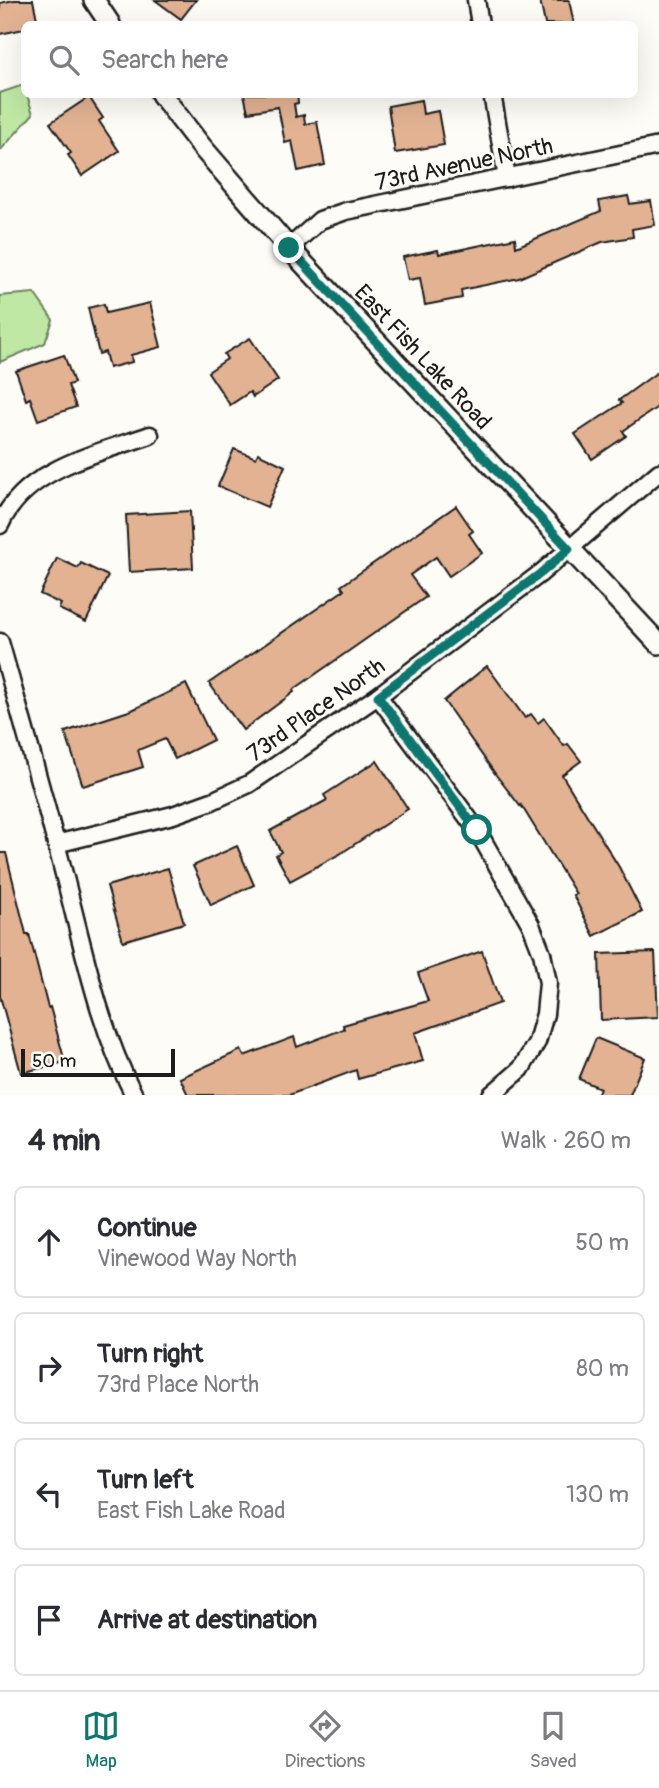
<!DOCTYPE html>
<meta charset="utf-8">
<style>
body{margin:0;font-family:Pangolin,sans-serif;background:#f7f7f7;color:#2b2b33}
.scale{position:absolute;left:21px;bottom:18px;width:154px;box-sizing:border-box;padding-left:7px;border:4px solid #1c1c1c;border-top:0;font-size:19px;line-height:24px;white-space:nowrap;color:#1c1c1c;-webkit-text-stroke:5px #fdfcf7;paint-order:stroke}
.stop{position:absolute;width:21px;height:21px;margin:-16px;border:5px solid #0f766e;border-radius:50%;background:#fff}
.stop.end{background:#0f766e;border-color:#fff;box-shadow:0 2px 7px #0008}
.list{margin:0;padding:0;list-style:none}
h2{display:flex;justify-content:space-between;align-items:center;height:91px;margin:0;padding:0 28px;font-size:30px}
h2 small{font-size:23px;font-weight:400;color:#7c7c81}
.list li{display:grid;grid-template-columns:46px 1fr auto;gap:21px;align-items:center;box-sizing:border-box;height:112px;margin:0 14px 14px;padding:0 14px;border:2px solid #e1e1e2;border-radius:10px}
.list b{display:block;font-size:26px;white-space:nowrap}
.list p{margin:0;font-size:23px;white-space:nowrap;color:#7c7c81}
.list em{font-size:23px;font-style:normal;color:#7c7c81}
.icon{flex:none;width:38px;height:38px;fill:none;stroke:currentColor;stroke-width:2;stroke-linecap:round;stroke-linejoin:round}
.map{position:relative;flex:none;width:659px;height:1095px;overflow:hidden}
.search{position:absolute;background:#fff;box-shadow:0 7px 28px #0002;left:21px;right:21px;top:21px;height:77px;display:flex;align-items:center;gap:18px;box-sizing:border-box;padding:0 24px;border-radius:10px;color:#7c7c81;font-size:26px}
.sheet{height:595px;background:#fff}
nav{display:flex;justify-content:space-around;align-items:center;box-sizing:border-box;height:98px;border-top:2px solid #e1e1e2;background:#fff;font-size:19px;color:#7c7c81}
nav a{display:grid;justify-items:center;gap:4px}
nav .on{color:#0f766e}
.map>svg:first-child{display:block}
.green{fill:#bee8a4;stroke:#6d8260;stroke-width:2}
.building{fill:#e2b293;stroke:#1c1c1c;stroke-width:2}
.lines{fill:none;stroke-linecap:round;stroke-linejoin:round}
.minor-casing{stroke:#1c1c1c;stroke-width:21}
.tertiary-casing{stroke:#1c1c1c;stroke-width:24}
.minor{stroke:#fdfcf7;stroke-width:16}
.tertiary{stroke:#fdfcf7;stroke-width:19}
.route{stroke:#0f766e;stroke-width:9}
.labels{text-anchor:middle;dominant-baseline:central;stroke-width:5;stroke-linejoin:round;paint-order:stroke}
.street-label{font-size:23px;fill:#1c1c1c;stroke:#fdfcf7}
</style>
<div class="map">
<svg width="659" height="1095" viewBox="0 0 659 1095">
<rect width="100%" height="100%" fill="#fdfcf7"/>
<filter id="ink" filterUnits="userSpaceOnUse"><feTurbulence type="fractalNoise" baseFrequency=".0143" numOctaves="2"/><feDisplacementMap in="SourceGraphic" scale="14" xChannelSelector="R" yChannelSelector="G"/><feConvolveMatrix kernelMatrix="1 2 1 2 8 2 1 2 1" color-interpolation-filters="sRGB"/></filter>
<g filter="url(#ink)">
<g class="green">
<path d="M23 85 24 94 27 95 33 114 0 151V93Z"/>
<path d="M34 293 53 320 45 343 0 362V296Z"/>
</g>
<g class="building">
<path d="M14 0H33L38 24H24V29L0 34V3Z"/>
<path d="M155 0H196L181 19Z"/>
<path d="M540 0H569L574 24H545Z"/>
<path d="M244 94H297L298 103 294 104 296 117 304 115 305 124 317 122 325 165 298 171 292 141 285 143 278 107 248 112Z"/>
<path d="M89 97 103 118 99 121 119 151 82 176 68 155 71 153 50 123Z"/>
<path d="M421 100 423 114 438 111 444 145 395 153 388 106Z"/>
<path d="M628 196 630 204 651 201 655 225 632 229 633 237 602 242 519 278 461 290 462 298 425 305 420 278 408 280 403 257 438 250 439 254 515 238 516 247 601 211 599 201Z"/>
<path d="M150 303 161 347 131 355 132 362 109 368 105 352 99 354 88 308 104 304 106 313Z"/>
<path d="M250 338 278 380 253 397 250 392 230 405 208 372 227 359 224 354Z"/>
<path d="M64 355 74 383 68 385 76 407 38 420 30 398 26 400 16 371Z"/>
<path d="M659 371V406L623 431 626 436 592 459 575 434 622 403 619 400Z"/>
<path d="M234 449 256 458 258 453 285 466 267 507 218 486Z"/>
<path d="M456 506 473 531 469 534 482 553 449 576 436 557 410 575 426 597 293 690 294 692 243 730 209 683 344 590 341 586Z"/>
<path d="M190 511 193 568 129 572 126 515Z"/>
<path d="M57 558 78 568 81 563 108 576 86 622 59 609 61 604 40 594Z"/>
<path d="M487 666 525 718 531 714 538 723 544 718 564 746 568 744 581 761 562 775 619 867 642 912 594 936 573 895 576 894 521 805 520 806 496 775 444 701Z"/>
<path d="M186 684 213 740 175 759 165 739 138 750 143 767 83 786 65 732 132 710Z"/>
<path d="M377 761 408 809 340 854 290 881 276 855 281 852 270 831 327 800 324 795Z"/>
<path d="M237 846 254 885 211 905 193 866Z"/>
<path d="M0 853H6L26 934H29L48 1008 50 1007 65 1062 21 1073 0 996Z"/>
<path d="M168 868 184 923 123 941 107 886Z"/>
<path d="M482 951 500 1003 415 1033 423 1061 358 1079 356 1070 289 1095H188L180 1078 241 1050 244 1056 294 1037 297 1047 344 1029 343 1025 428 1001 418 973Z"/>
<path d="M655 952 658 1017 601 1020 599 954Z"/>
<path d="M596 1038 645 1058 630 1095H597L600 1088 579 1079Z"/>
</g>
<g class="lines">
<g class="minor-casing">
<g id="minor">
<path d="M476 0 480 24"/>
<path d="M492 94 507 178"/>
<path d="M289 248 320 220 346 211 659 146"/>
<path d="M0 525C25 468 97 454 150 435"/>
<path d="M0 642C22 720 45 799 65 878 84 951 99 1027 134 1095"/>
<path d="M378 696 477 830 531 925 542 953 548 983 545 1014 537 1042 521 1069 491 1095"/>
<path d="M56 844 173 815 212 801 249 784 378 696 541 573 659 472"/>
</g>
</g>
<g class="tertiary-casing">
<g id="tertiary">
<path d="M94 0 110 24"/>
<path d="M161 94 201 146 289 248 659 644"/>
</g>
</g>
<use href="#minor" class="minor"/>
<use href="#tertiary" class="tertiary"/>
</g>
</g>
<g class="lines" filter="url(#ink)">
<path class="route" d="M289 248 569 549 541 573 378 696 477 830"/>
</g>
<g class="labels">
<g class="street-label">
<text transform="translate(464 164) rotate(-12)">73rd Avenue North</text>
<text transform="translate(423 357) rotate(47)">East Fish Lake Road</text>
<text transform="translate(316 710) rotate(-35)">73rd Place North</text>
</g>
</g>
</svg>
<div class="scale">50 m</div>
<div class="stop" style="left:477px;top:830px"></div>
<div class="stop end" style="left:289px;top:248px"></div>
<div class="search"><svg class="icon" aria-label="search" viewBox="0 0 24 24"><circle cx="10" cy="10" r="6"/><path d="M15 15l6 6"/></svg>Search here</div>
</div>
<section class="sheet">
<h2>4 min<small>Walk · 260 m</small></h2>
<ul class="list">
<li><svg class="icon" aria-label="ahead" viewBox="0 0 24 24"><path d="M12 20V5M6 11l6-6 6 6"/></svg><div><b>Continue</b><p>Vinewood Way North</p></div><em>50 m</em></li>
<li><svg class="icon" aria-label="right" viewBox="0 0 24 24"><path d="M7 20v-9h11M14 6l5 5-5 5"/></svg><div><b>Turn right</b><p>73rd Place North</p></div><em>80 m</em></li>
<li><svg class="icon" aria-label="left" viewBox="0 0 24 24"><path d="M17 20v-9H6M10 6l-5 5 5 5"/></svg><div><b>Turn left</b><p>East Fish Lake Road</p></div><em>130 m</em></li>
<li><svg class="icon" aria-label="arrive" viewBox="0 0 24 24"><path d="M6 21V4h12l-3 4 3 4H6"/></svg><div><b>Arrive at destination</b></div></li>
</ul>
</section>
<nav>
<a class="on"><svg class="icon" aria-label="map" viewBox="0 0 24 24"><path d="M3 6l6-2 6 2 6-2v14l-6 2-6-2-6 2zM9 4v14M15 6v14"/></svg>Map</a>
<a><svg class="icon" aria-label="directions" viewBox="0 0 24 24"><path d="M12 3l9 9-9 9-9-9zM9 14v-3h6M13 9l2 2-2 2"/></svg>Directions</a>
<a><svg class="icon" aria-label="saved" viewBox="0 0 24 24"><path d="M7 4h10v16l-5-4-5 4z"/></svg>Saved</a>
</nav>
